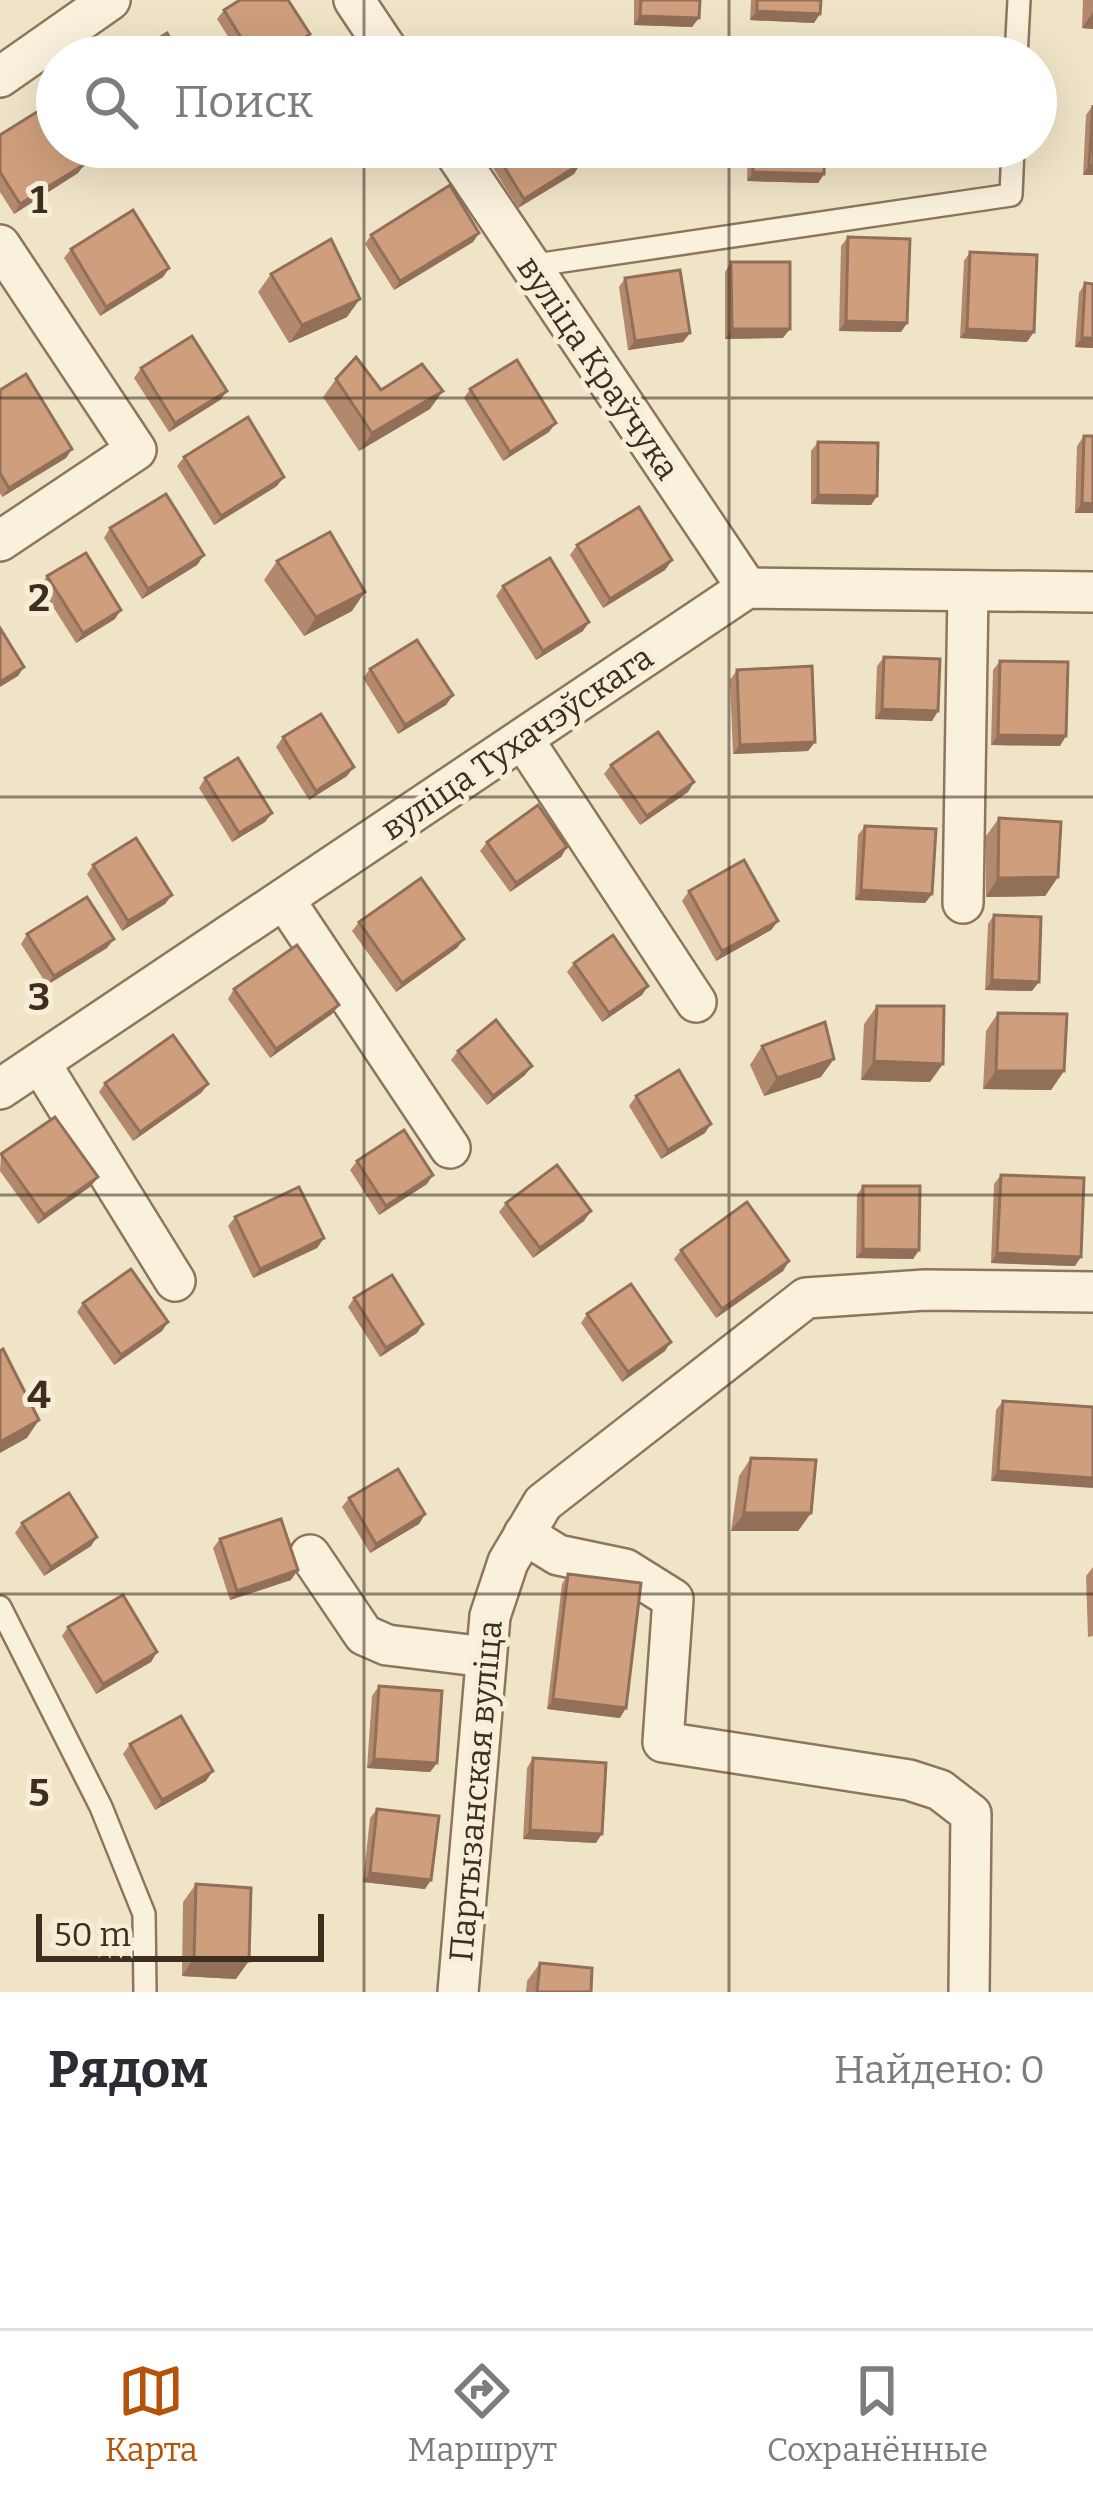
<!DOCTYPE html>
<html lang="ru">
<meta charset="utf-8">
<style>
body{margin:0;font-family:Bitter,serif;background:#f2f2f3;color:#2b2b33}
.scale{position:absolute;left:36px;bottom:30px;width:288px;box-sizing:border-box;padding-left:12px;border:6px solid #3d2e20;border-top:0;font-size:33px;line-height:42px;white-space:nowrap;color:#3d2e20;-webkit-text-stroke:9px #f7eed8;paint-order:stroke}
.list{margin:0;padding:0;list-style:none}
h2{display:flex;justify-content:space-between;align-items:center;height:156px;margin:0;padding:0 48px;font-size:51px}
h2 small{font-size:39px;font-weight:400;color:#7c7c81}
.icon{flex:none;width:66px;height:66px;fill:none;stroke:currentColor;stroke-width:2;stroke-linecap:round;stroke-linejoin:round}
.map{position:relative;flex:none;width:1093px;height:1992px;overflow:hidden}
.search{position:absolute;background:#fff;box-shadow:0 12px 48px #0002;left:36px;right:36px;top:36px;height:132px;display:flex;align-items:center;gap:30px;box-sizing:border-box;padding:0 42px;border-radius:66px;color:#7c7c81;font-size:45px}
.sheet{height:336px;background:#fff}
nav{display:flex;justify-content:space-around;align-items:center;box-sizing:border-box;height:168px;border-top:3px solid #e1e1e2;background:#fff;font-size:33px;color:#7c7c81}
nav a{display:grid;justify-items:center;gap:6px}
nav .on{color:#b45309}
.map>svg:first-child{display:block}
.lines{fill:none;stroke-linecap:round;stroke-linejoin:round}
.service-casing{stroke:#8d765c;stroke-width:26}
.minor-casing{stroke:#8d765c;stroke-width:44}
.service{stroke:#faf1dc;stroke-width:21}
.minor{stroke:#faf1dc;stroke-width:39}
.wall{fill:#b2896c}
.shaded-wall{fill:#916f58}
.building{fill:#cf9f7d;stroke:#916f58;stroke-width:3}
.grid{fill:none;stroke:#3d2e20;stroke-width:3;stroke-opacity:0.55}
.labels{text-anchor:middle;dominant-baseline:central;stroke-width:10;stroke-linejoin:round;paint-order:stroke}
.street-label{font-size:33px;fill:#3d2e20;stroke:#f7eed8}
.grid-label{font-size:39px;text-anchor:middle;font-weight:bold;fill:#3d2e20;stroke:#f7eed8;stroke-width:10;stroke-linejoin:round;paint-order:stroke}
</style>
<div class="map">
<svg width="1093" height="1992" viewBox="0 0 1093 1992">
<rect width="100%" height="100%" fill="#f0e4c8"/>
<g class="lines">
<g class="service-casing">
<g id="service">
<path d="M1016 57 1019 0"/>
<path d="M529 266 1011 195 1013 147"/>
<path d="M0 1607 101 1807 144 1914 145 1992"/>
</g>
</g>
<g class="minor-casing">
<g id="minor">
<path d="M354 0 392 57"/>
<path d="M0 77 110 0"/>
<path d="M451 147 747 588"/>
<path d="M0 245 136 450 0 541"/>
<path d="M523 739 696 1002"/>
<path d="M284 899 450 1148"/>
<path d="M963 903 968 591"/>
<path d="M40 1063 175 1281"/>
<path d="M0 1089 747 588 1093 592"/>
<path d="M524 1534 558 1555 625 1569 673 1599 663 1742 909 1780 940 1790 971 1814 969 1992"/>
<path d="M310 1555 364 1635 387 1645 486 1657"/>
<path d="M458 1992 490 1616 508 1562 543 1503 806 1298 925 1290 1093 1292"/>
</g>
</g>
<use href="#service" class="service"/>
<use href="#minor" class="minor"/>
</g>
<g class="wall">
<path d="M634 0H700L692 27 634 25Z"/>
<path d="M751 0H821L814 23 750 20Z"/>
<path d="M1083 0H1093V29L1082 28Z"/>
<path d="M224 10 310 34 303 44 282 57H241L217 19Z"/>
<path d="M1093 105V175H1083L1086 115Z"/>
<path d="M0 135 78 173 14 214 0 192Z"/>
<path d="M480 147H569L580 164 574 174 518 208Z"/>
<path d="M682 147H725V151L719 161H683Z"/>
<path d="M748 147H825L824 174 818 183 747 181Z"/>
<path d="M479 233 473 242 394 290 365 244 371 235Z"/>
<path d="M848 237 907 323 901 332 839 331 841 246Z"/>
<path d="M71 249 169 268 163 277 100 316 64 258Z"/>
<path d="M970 252 1027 342 960 338 964 261Z"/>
<path d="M731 262 783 338 725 339V272Z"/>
<path d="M271 274 347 317 289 343 258 292Z"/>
<path d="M625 278 690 333 683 342 628 350 619 287Z"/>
<path d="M1085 283 1093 348 1075 347 1079 293Z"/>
<path d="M141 368 227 391 220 400 169 432 134 378Z"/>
<path d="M336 379 381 390 430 409 359 451 323 397Z"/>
<path d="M470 389 549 432 503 461 464 398Z"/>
<path d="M0 390 72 449 66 458 2 497 0 493Z"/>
<path d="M1084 436 1093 513H1075L1077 446Z"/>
<path d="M818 442 877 496 871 505 811 504V451Z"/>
<path d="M184 457 277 486 214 525 177 466Z"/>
<path d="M110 528 204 555 197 565 142 599 104 538Z"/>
<path d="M577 545 672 560 665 570 603 608 570 555Z"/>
<path d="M277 561 352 611 304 636 264 580Z"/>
<path d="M47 576 115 619 76 643 40 586Z"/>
<path d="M503 586 583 631 536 660 496 596Z"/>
<path d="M884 657 938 711 932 721 875 719 877 666Z"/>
<path d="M1000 661 1060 746 991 745 993 670Z"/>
<path d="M370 669 453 695 446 705 398 734 363 678Z"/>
<path d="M737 670 815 742 808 751 733 754 730 680Z"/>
<path d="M283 737 347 776 309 800 276 747Z"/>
<path d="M611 765 694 782 688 792 640 825 604 774Z"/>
<path d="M205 778 272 813 265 822 232 842 199 788Z"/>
<path d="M999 818 1058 877 1045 896 986 897V836Z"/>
<path d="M865 826 932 894 925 903 855 900 858 835Z"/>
<path d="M487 842 567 847 561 857 510 892 480 851Z"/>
<path d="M93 865 172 895 165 904 122 931 87 874Z"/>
<path d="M689 891 778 921 771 930 716 961 682 901Z"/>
<path d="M994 915 1032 991 985 990 988 924Z"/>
<path d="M359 922 464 939 457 948 396 992 352 931Z"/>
<path d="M27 934 107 948 47 985 21 944Z"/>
<path d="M574 963 642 995 602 1022 567 972Z"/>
<path d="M234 989 339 1005 332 1014 270 1058 228 999Z"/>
<path d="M877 1006 930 1082 861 1080 864 1024Z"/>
<path d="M998 1013 1064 1071 1051 1090 983 1089 986 1031Z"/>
<path d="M762 1046 821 1077 764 1096 750 1065Z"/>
<path d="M458 1051 532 1066 525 1075 487 1105 451 1060Z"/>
<path d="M105 1083 208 1084 201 1093 133 1141 99 1092Z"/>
<path d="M636 1096 705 1133 661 1159 629 1106Z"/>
<path d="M1 1154 98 1177 91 1186 38 1224 0 1171Z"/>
<path d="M357 1161 427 1184 379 1215 350 1170Z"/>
<path d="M1001 1175 1075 1266 991 1263 994 1184Z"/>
<path d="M863 1186 919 1250 913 1259 856 1258 857 1195Z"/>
<path d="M506 1203 584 1221 533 1258 499 1212Z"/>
<path d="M235 1217 324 1238 317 1248 253 1278 228 1226Z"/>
<path d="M681 1250 789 1261 783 1271 716 1318 674 1259Z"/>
<path d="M354 1298 423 1324 417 1333 380 1357 348 1307Z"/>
<path d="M83 1303 168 1322 162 1331 114 1365 77 1312Z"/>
<path d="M587 1314 665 1351 622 1382 581 1323Z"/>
<path d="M1003 1401 1093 1407 991 1481 996 1410Z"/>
<path d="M751 1458 811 1513 798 1531H731L739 1476Z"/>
<path d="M349 1498 425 1514 419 1524 370 1553 342 1507Z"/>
<path d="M22 1523 91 1546 44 1576 15 1533Z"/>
<path d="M220 1539 291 1580 230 1600 213 1548Z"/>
<path d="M1093 1567V1636L1088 1637 1086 1576Z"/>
<path d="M568 1574 620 1718 547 1709 562 1584Z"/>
<path d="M68 1627 157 1652 151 1662 96 1694 62 1636Z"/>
<path d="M379 1686 437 1763 430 1772 367 1768 372 1696Z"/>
<path d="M130 1744 206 1781 155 1810 123 1754Z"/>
<path d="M533 1758 596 1843 523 1839 527 1768Z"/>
<path d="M377 1809 425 1889 363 1882 370 1818Z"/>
<path d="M196 1884 236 1979 182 1976 183 1902Z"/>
<path d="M540 1963 591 1992H526L527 1981Z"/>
</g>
<g class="shaded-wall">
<path d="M757 11 820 14 814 23 750 20Z"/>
<path d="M1093 12V29L1082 28Z"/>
<path d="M640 16 699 18 692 27 634 25Z"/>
<path d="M310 34 303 44 282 57H274Z"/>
<path d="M725 151 719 161H683L689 152Z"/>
<path d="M85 164 78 173 14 214 20 204Z"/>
<path d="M580 164 574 174 518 208 524 199Z"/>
<path d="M1089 165 1093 166V175H1083Z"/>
<path d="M753 172 824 174 818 183 747 181Z"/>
<path d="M479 233 473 242 394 290 400 281Z"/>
<path d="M169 268 163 277 100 316 106 307Z"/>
<path d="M360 299 347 317 289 343 302 325Z"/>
<path d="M846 321 907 323 901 332 839 331Z"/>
<path d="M732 329H790L783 338 725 339Z"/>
<path d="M967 329 1034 332 1027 342 960 338Z"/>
<path d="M690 333 683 342 628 350 635 341Z"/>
<path d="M1082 338H1093V348L1075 347Z"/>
<path d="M227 391 220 400 169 432 175 423Z"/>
<path d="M443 391 430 409 359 451 372 433Z"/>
<path d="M556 423 549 432 503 461 510 452Z"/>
<path d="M72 449 66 458 2 497 9 488Z"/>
<path d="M284 477 277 486 214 525 221 516Z"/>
<path d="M818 495 877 496 871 505 811 504Z"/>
<path d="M1082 503 1093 504V513H1075Z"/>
<path d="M204 555 197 565 142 599 148 589Z"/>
<path d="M672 560 665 570 603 608 610 599Z"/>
<path d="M365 592 352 611 304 636 316 617Z"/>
<path d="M121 610 115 619 76 643 83 633Z"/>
<path d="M589 622 583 631 536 660 543 651Z"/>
<path d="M24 667 18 676 0 687V682Z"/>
<path d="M453 695 446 705 398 734 405 725Z"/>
<path d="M882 709 938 711 932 721 875 719Z"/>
<path d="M998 735 1066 736 1060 746 991 745Z"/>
<path d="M815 742 808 751 733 754 740 745Z"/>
<path d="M354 767 347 776 309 800 316 791Z"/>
<path d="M694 782 688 792 640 825 647 816Z"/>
<path d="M272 813 265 822 232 842 239 833Z"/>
<path d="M567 847 561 857 510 892 516 883Z"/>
<path d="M1058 877 1045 896 986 897 998 878Z"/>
<path d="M861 890 932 894 925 903 855 900Z"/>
<path d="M172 895 165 904 122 931 128 921Z"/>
<path d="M778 921 771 930 716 961 722 951Z"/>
<path d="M114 939 107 948 47 985 54 976Z"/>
<path d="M464 939 457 948 396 992 402 983Z"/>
<path d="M992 980 1039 982 1032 991 985 990Z"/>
<path d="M648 986 642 995 602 1022 609 1013Z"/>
<path d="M339 1005 332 1014 270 1058 276 1049Z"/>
<path d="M834 1059 821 1077 764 1096 777 1078Z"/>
<path d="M874 1061 943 1064 930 1082 861 1080Z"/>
<path d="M532 1066 525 1075 487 1105 493 1096Z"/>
<path d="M996 1071H1064L1051 1090 983 1089Z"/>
<path d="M208 1084 201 1093 133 1141 140 1132Z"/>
<path d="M711 1124 705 1133 661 1159 668 1150Z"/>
<path d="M433 1175 427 1184 379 1215 386 1206Z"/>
<path d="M98 1177 91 1186 38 1224 44 1215Z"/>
<path d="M591 1211 584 1221 533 1258 540 1248Z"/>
<path d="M324 1238 317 1248 253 1278 260 1269Z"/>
<path d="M863 1249 919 1250 913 1259 856 1258Z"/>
<path d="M997 1253 1081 1257 1075 1266 991 1263Z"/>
<path d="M789 1261 783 1271 716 1318 722 1309Z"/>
<path d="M168 1322 162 1331 114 1365 121 1355Z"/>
<path d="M423 1324 417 1333 380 1357 386 1348Z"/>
<path d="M671 1342 665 1351 622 1382 628 1372Z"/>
<path d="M39 1420 27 1438 0 1453V1442Z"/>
<path d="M998 1471 1093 1478V1488L991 1481Z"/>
<path d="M744 1513H811L798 1531H731Z"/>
<path d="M425 1514 419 1524 370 1553 376 1544Z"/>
<path d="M97 1537 91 1546 44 1576 51 1567Z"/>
<path d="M298 1570 291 1580 230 1600 237 1591Z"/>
<path d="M157 1652 151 1662 96 1694 103 1684Z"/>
<path d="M553 1699 626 1708 620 1718 547 1709Z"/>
<path d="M374 1759 437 1763 430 1772 367 1768Z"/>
<path d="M213 1771 206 1781 155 1810 162 1800Z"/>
<path d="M530 1830 602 1834 596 1843 523 1839Z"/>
<path d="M370 1873 431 1880 425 1889 363 1882Z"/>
<path d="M194 1958 249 1961 236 1979 182 1976Z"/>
</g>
<g class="building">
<path d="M240 0H288L310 34 274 57H253L224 10Z"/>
<path d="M641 0H700L699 18 640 16Z"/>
<path d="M757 0H821L820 14 757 11Z"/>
<path d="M167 33 182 57H129Z"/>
<path d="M48 105 57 120V147H74L85 164 20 204 0 172V135Z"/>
<path d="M1093 105V166L1089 165Z"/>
<path d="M492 147H569L580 164 524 199Z"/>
<path d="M689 147H725V151L689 152Z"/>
<path d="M754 147H825L824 174 753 172Z"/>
<path d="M450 185 479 233 400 281 371 235Z"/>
<path d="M133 210 169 268 106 307 71 249Z"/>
<path d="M848 237 910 239 907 323 846 321Z"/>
<path d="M331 239 360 299 302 325 271 274Z"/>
<path d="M970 252 1037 255 1034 332 967 329Z"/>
<path d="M731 262H790V329H732Z"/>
<path d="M680 270 690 333 635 341 625 278Z"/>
<path d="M1085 283 1093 284V338H1082Z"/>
<path d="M192 336 227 391 175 423 141 368Z"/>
<path d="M356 357 381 390 422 364 443 391 372 433 336 379Z"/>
<path d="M517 360 556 423 510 452 470 389Z"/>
<path d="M26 374 72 449 9 488 0 473V390Z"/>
<path d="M248 417 284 477 221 516 184 457Z"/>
<path d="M1084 436H1093V504L1082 503Z"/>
<path d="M818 442 878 443 877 496 818 495Z"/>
<path d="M166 494 204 555 148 589 110 528Z"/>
<path d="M639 507 672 560 610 599 577 545Z"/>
<path d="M330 532 365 592 316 617 277 561Z"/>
<path d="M86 553 121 610 83 633 47 576Z"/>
<path d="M550 558 589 622 543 651 503 586Z"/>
<path d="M0 628 24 667 0 682Z"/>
<path d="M417 640 453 695 405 725 370 669Z"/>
<path d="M884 657 940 659 938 711 882 709Z"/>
<path d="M1000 661 1068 662 1066 736 998 735Z"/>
<path d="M812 666 815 742 740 745 737 670Z"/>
<path d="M321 714 354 767 316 791 283 737Z"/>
<path d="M658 732 694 782 647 816 611 765Z"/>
<path d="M238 758 272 813 239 833 205 778Z"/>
<path d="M538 805 567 847 516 883 487 842Z"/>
<path d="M999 818 1061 822 1058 877 998 878Z"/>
<path d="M865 826 936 829 932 894 861 890Z"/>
<path d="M136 838 172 895 128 921 93 865Z"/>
<path d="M744 860 778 921 722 951 689 891Z"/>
<path d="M421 878 464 939 402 983 359 922Z"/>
<path d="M87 897 114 939 54 976 27 934Z"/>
<path d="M994 915 1041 917 1039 982 992 980Z"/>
<path d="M613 935 648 986 609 1013 574 963Z"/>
<path d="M297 945 339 1005 276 1049 234 989Z"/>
<path d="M877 1006H944L943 1064 874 1061Z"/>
<path d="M998 1013 1067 1014 1064 1071H996Z"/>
<path d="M496 1020 532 1066 493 1096 458 1051Z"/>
<path d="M825 1022 834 1059 777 1078 762 1046Z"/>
<path d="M173 1035 208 1084 140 1132 105 1083Z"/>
<path d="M679 1070 711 1124 668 1150 636 1096Z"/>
<path d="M55 1117 98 1177 44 1215 1 1154Z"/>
<path d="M404 1130 433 1175 386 1206 357 1161Z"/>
<path d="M557 1165 591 1211 540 1248 506 1203Z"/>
<path d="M1001 1175 1084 1178 1081 1257 997 1253Z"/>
<path d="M863 1186H920L919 1250 863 1249Z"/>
<path d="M299 1187 324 1238 260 1269 235 1217Z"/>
<path d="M747 1202 789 1261 722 1309 681 1250Z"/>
<path d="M131 1269 168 1322 121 1355 83 1303Z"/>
<path d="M392 1275 423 1324 386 1348 354 1298Z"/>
<path d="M631 1284 671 1342 628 1372 587 1314Z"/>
<path d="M3 1349 39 1420 0 1442V1351Z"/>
<path d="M1003 1401 1093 1407V1478L998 1471Z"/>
<path d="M751 1458 816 1460 811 1513H744Z"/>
<path d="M398 1469 425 1514 376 1544 349 1498Z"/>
<path d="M69 1493 97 1537 51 1567 22 1523Z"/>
<path d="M281 1519 298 1570 237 1591 220 1539Z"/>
<path d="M568 1574 641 1583 626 1708 553 1699Z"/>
<path d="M123 1595 157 1652 103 1684 68 1627Z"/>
<path d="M379 1686 442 1691 437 1763 374 1759Z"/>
<path d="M181 1716 213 1771 162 1800 130 1744Z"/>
<path d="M533 1758 606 1763 602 1834 530 1830Z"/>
<path d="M377 1809 439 1816 431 1880 370 1873Z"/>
<path d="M196 1884 251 1888 249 1961 194 1958Z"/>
<path d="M540 1963 592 1968 591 1992H537Z"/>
</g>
<path class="grid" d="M364 0V57M729 0V57M364 147V1992M729 147V1992M0 398H1093M0 797H1093M0 1195H1093M0 1594H1093"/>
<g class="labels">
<g class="street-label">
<text transform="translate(598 368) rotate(56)">вуліца Краўчука</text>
<text transform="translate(517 743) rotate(-34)">вуліца Тухачэўскага</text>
<text transform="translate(476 1791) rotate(-85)">Партызанская вуліца</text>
</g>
</g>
<g class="grid-label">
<text x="39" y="213">1</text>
<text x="39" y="611">2</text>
<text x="39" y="1010">3</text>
<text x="39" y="1408">4</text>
<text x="39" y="1806">5</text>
</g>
</svg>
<div class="scale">50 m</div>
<div class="search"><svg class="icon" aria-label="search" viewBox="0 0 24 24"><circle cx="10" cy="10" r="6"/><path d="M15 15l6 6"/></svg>Поиск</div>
</div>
<section class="sheet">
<h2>Рядом<small>Найдено: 0</small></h2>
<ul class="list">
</ul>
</section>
<nav>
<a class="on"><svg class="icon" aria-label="map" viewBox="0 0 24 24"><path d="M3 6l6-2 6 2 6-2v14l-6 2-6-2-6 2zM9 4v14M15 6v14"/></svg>Карта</a>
<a><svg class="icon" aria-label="directions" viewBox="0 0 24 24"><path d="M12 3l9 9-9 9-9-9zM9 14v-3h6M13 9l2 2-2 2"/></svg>Маршрут</a>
<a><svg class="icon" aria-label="saved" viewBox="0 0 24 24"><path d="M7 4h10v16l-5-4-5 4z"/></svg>Сохранённые</a>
</nav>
